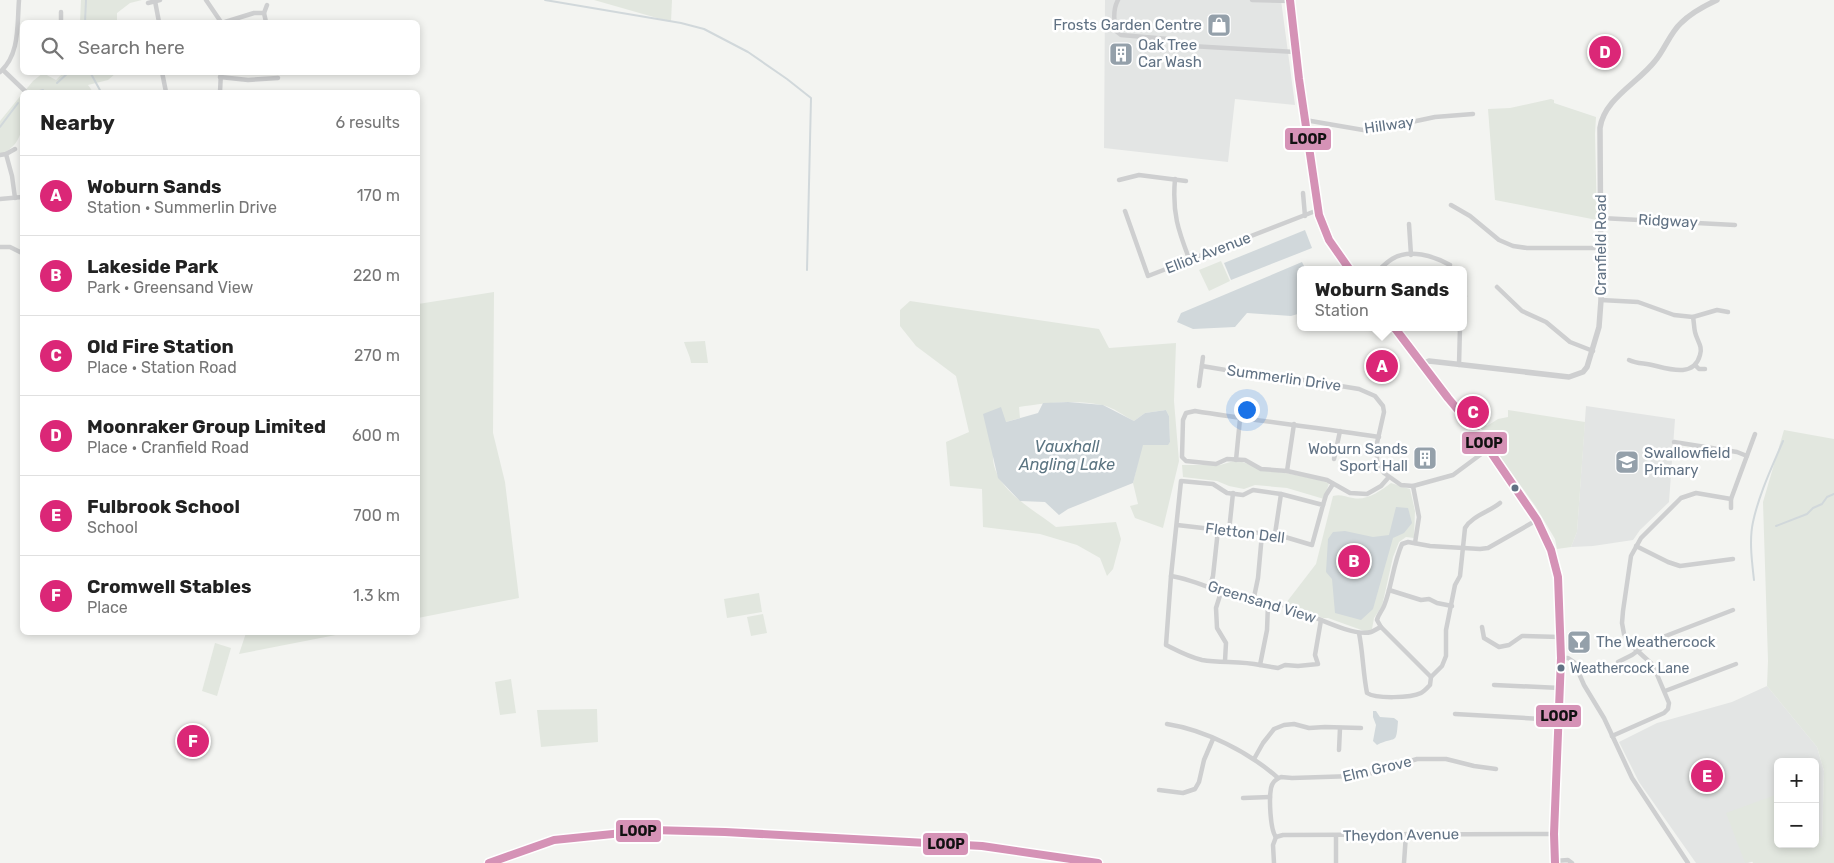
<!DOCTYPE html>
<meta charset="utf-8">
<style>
body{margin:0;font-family:Rubik,sans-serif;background:#f2f2f2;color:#222}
.controls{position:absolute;right:15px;bottom:15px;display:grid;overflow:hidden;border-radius:8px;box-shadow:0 2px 8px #0003}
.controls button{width:45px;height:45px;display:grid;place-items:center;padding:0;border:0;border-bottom:1px solid #e0e0e0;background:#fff;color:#222;font:25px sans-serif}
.you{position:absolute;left:1246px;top:409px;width:18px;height:18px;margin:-12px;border:4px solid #fff;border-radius:50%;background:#1a73e8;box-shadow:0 0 0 8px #1a73e833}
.badge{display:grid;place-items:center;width:32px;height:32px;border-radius:50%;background:#db2777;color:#fff;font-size:16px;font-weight:700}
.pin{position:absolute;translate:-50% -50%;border:2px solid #fff;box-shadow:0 1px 5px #0006}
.popup{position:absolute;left:1297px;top:266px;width:170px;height:65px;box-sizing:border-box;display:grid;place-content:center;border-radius:8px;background:#fff;filter:drop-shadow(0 1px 4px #0005);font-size:16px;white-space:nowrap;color:#767676}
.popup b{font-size:19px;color:#222}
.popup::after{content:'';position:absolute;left:50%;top:100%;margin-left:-10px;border:10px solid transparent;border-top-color:#fff}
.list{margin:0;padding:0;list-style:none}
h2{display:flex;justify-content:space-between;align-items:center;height:65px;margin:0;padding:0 20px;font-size:21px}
h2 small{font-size:16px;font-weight:400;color:#767676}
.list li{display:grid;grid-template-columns:32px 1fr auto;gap:15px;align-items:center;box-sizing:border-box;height:80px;padding:0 20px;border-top:1px solid #e0e0e0}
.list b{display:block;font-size:19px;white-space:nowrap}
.list p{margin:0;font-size:16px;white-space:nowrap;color:#767676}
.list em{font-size:16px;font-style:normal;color:#767676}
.icon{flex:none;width:28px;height:28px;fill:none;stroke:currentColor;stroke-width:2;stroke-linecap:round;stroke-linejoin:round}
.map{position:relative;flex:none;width:1834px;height:863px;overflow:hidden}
.search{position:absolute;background:#fff;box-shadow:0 2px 8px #0003;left:20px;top:20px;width:400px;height:55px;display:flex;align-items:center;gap:12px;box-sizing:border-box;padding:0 18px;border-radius:8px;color:#767676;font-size:19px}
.panel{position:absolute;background:#fff;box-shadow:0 2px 8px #0003;left:20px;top:90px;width:400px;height:545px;border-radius:8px}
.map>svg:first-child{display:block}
.built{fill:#e3e5e4}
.green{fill:#e2e7df}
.water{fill:#d1d8db}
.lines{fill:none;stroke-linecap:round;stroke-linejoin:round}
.stream{stroke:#d1d8db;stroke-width:2}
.minor{stroke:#cecfd0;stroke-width:4.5}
.tertiary{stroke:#cecfd0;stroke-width:5.5}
.bus-1-casing{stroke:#fff;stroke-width:11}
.bus-1{stroke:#d592b6;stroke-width:8}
.bus-dot{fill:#617284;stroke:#fff;stroke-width:2}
.labels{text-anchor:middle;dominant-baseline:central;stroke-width:5;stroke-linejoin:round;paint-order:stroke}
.bus-label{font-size:14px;fill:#617284;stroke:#fff;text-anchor:start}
.poi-label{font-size:15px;fill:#617284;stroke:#fff;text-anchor:start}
.street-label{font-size:15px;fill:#617284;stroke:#fff}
.water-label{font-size:16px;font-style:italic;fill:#5c7582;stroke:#fff}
.line-badge{stroke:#fff;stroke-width:2}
.pale-badge-label{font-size:14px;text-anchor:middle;font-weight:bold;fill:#111}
</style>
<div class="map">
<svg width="1834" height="863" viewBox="0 0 1834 863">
<rect width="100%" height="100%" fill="#f3f4f1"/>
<g class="built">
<path d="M1105 0H1281L1295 105 1235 99 1228 162 1104 148Z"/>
<path d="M1586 406 1675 419 1669 502 1640 530 1633 540 1593 546 1571 547 1577 532Z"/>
<path d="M1767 686 1817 747 1824 771 1822 841 1815 843V762H1778V844H1811L1748 863H1696L1639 782 1619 742 1657 723 1732 702Z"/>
</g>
<g class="green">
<path d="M81 0H142L130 3 117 13V22H80Z"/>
<path d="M594 0H672L671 22Z"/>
<path d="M43 73 56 80 63 73H116L108 80 88 85 93 92H24L33 81Z"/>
<path d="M22 94C22 120 28 142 0 155V121Z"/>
<path d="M1551 99 1554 100V103L1596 117 1595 134 1597 220 1495 200 1488 109 1510 108Z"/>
<path d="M1221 261 1230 281 1209 291 1199 270Z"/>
<path d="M494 292 493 433 505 482 519 598 418 618V304Z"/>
<path d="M910 301 1099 329 1109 348 1176 343 1174 401 1179 461 1163 528 1135 518 1130 506 1138 504 1133 483 1142 445H1167L1170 442 1169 416 1166 410 1145 413 1134 421C1124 416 1113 407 1102 405 1075 399 1045 403 1019 407L1020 418 1006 422C1003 430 993 446 993 454 991 488 1033 509 1056 527L1116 522 1121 539 1113 569 1107 576 1100 558 1077 545 1040 534 983 527 982 489 950 486 946 442 969 432 956 376 916 346 900 326V310Z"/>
<path d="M705 341 708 363H691C690 355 686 349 684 342Z"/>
<path d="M1508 410 1585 422 1577 532 1571 547 1557 549 1555 539 1536 507 1477 425 1482 422 1487 426 1498 419 1508 417Z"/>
<path d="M1784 430 1834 439V863H1753L1752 861 1745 863 1726 813 1778 794V844H1815V823L1822 839 1824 771 1817 747 1767 686 1768 661 1763 502Z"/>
<path d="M1234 461C1245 461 1253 467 1264 469 1285 474 1307 476 1329 483L1324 499 1287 488 1255 485 1244 489 1229 486 1217 481 1183 477 1182 465H1220Z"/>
<path d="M1391 483 1410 489 1415 511 1414 538 1406 537 1399 542 1393 557 1382 606 1374 618 1372 629 1367 632 1328 618H1323L1286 603 1316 564 1333 496C1341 494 1345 497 1353 498 1367 501 1380 491 1391 483Z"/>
<path d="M759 593 762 612 727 618 724 599Z"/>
<path d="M763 614 767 633 751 636 747 617Z"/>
<path d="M246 633V632L346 633 239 654Z"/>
<path d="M215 643 231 648 217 696 202 691Z"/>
<path d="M511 679 516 713 500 715 495 682Z"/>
<path d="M597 709 598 742 541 747 537 710Z"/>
</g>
<g class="water">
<path d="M1305 230 1312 248 1231 280 1224 263Z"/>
<path d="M1302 262 1306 270H1301V313L1291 316 1247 313 1235 327 1193 329 1177 322 1181 313Z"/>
<path d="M1068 402 1103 405 1134 421 1145 413 1166 410 1169 416 1170 442 1168 445H1143L1133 483 1068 509 1059 515 1045 502 1020 501 998 478 983 414 1001 407 1006 422 1038 413 1043 403Z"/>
<path d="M1396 507 1408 508 1412 523 1404 533 1393 538 1373 609 1361 620 1335 613 1332 579 1326 572 1328 539 1333 532 1345 531 1373 537 1389 535Z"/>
<path d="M1373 711H1376L1380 717 1394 718 1398 721C1396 747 1396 735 1377 745L1373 741 1376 725 1373 717Z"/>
</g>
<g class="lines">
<g class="stream">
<path d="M545 0 681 23 704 29 748 52 787 79 811 98 807 270"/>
<path d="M85 22 86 0"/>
<path d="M90 72 101 92"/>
<path d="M57 83 69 72"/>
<path d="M36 92 43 90"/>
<path d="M0 127 18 103"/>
<path d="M1776 526 1807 514 1813 508 1822 504 1827 497 1834 494"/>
<path d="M1754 580C1752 562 1749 540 1753 522 1759 494 1772 467 1783 441"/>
</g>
<g class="minor">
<path d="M206 0 221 22"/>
<path d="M1118 0C1113 9 1114 22 1116 31L1121 35 1168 39 1174 43 1191 46 1295 52"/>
<path d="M1252 0 1290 1"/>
<path d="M155 1 159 22"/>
<path d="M148 3 160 0"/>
<path d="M264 13 266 22"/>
<path d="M61 22V12"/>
<path d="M225 22 254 13H264L267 5"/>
<path d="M3 70 26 92"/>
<path d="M0 72C20 55 17 25 19 0"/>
<path d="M162 72 166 92"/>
<path d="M220 77 248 80 278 78"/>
<path d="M220 92 221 72"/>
<path d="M1305 120 1369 131 1435 117 1473 114"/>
<path d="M6 154 12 176 15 198"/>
<path d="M0 155 6 154 15 149"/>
<path d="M1175 179C1172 213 1178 230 1190 261"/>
<path d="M1119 180 1139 175 1186 181"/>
<path d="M1303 193 1305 216"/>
<path d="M0 199 22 197"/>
<path d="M1451 205 1470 216 1499 240 1513 246 1527 248H1602"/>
<path d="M1125 211 1148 276 1318 210"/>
<path d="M1601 218 1735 225"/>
<path d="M1409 224 1411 255"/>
<path d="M0 247H10L22 253"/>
<path d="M1379 270C1383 266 1387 262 1392 259 1409 248 1434 256 1450 265"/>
<path d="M1497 287 1522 311 1546 322 1570 342 1593 351"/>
<path d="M1463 297 1465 296"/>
<path d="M1601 300 1638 302 1674 315 1693 317 1717 310 1728 312"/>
<path d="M1629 360C1637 364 1644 363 1652 365 1669 369 1694 378 1700 355 1703 346 1697 341 1695 332 1694 328 1694 322 1693 317"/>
<path d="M1459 365 1460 327"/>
<path d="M1695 365 1699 369H1705"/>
<path d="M1202 366 1273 378 1285 377 1359 389 1375 396 1383 406 1384 412 1377 443V461L1384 473 1401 485 1413 486 1453 475 1488 449"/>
<path d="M1199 386 1203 357"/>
<path d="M1379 437C1317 427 1256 421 1195 411L1186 413 1183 420 1182 457 1186 461 1216 464 1227 459 1245 460 1261 469 1287 471 1327 480 1350 493 1367 494 1381 486 1388 478"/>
<path d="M1674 442 1737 452 1747 456"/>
<path d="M1334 459 1340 431"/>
<path d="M1236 460 1240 419"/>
<path d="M1287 471 1294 424"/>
<path d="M1413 486 1419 517 1415 543"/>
<path d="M1323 505 1326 495 1333 484"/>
<path d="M1731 508V499L1755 434"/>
<path d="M1177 525 1229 531 1275 534 1312 545 1323 505 1281 494 1253 490 1243 495 1227 493 1213 484 1181 481 1171 576 1166 645C1178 651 1189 657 1202 660 1221 663 1241 661 1260 665L1267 630 1268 604"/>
<path d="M1229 531 1233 493"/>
<path d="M1275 534 1281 494"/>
<path d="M1636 546 1668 562 1680 566 1733 559"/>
<path d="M1171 576C1197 580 1219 593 1244 600 1257 604 1270 603 1283 605 1303 610 1352 638 1371 632 1374 631 1378 628 1381 627L1377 620C1378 615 1382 611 1384 606 1392 586 1393 564 1402 544L1408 542 1430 546 1480 549 1488 548 1537 520"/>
<path d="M1210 586 1213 576 1218 530"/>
<path d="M1389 590 1421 600 1429 599 1437 603 1452 606"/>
<path d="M1221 592 1216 608 1217 628 1226 643 1225 661"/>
<path d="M1253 602 1258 578 1262 534"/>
<path d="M1482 627 1484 638 1499 647 1509 645 1522 636 1560 637"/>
<path d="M1359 633C1363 653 1363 673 1367 693 1376 699 1411 698 1421 693 1425 691 1428 687 1430 685L1431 677 1381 627"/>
<path d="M1561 658H1568L1574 662 1584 685 1604 718 1632 778 1688 863"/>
<path d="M1618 662 1632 655 1650 642 1733 610"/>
<path d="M1260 665 1278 668 1285 665 1298 666 1318 664 1315 655 1321 620"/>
<path d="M1431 677 1442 666 1446 656V630L1455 585 1460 576 1465 528C1472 516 1489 512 1500 503"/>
<path d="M1494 685 1560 688"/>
<path d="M1665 691 1736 664"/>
<path d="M1455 714 1559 720"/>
<path d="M1167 724C1205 730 1249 752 1278 778"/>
<path d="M1612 736 1664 713 1668 709 1669 703 1653 665 1631 645 1624 634 1622 623 1623 611 1631 556 1641 538 1681 498 1696 493 1731 499"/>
<path d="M1339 750 1340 728"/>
<path d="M1254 759 1263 743 1274 729 1284 725 1294 724 1309 728 1325 727 1361 728"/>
<path d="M1159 790 1183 793 1195 789 1199 782 1204 760 1213 739"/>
<path d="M1243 798 1270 797"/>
<path d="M1336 836V863"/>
<path d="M1276 837C1270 830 1269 798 1271 788 1272 783 1276 779 1281 777L1292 778 1354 776 1368 774 1417 759H1446L1474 766 1496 769"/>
<path d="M1276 837 1283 835 1554 834"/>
<path d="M1555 861 1568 860 1572 863"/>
<path d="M1274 863 1273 845 1276 837"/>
<path d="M1404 863 1406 834"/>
</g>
<g class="tertiary">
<path d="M1290 0 1299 79 1319 215 1329 240 1350 270"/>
<path d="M1394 327 1448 398 1479 435 1537 520 1551 550 1558 577 1561 658 1554 834 1555 863"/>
<path d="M1422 364 1429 361 1569 377 1583 372 1587 367 1599 327 1601 300 1600 128C1604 99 1638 83 1655 61 1665 49 1670 33 1681 23 1691 13 1704 6 1717 0"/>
<path d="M489 863 554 840 652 830 725 832 982 846 1098 863"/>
</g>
<g class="bus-1-casing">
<g id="bus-1">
<path d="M1290 0 1299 79 1319 215 1329 240 1350 270"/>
<path d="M1394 327 1448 398 1479 435 1537 520 1551 550 1558 577 1561 658 1554 834 1555 863"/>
<path d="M489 863 554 840 652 830 725 832 982 846 1098 863"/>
</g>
</g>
<use href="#bus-1" class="bus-1"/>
</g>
<defs>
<g id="shop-square" transform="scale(1.25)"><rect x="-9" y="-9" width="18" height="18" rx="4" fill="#94a0aa" stroke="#fff"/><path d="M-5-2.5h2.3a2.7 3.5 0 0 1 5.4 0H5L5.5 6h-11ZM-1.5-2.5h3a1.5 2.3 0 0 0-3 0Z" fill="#fff"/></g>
<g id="building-square" transform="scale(1.25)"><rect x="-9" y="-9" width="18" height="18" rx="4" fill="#94a0aa" stroke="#fff"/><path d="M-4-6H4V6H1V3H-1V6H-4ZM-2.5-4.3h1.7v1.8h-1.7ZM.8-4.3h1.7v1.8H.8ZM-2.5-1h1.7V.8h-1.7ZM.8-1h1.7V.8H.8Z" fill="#fff"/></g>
<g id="school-square" transform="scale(1.25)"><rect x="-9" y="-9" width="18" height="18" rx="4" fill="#94a0aa" stroke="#fff"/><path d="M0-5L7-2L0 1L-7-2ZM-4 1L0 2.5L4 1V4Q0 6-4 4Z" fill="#fff"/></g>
<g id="bar-square" transform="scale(1.25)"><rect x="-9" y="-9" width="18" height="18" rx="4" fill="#94a0aa" stroke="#fff"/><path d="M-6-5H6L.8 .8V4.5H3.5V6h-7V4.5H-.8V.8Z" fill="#fff"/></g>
</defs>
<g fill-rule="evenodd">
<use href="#shop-square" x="1219" y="25"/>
<use href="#building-square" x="1121" y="54"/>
<use href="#building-square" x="1425" y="458"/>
<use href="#school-square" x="1627" y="462"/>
<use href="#bar-square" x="1579" y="642"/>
</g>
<g class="bus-dot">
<circle cx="1515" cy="488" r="4.5"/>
<circle cx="1561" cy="668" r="4.5"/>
</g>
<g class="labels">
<g class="bus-label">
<text x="1570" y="668">Weathercock Lane</text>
</g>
<g class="poi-label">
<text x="1202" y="25" text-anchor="end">Frosts Garden Centre</text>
<text x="1138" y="45">Oak Tree<tspan x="1138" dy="17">Car Wash</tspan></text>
<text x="1408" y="449" text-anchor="end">Woburn Sands<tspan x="1408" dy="17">Sport Hall</tspan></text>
<text x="1644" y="453">Swallowfield<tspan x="1644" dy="17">Primary</tspan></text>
<text x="1596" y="642">The Weathercock</text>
</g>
<g class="street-label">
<text transform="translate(1389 125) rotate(-8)">Hillway</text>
<text transform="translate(1668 221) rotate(3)">Ridgway</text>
<text transform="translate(1601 245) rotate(-90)">Cranfield Road</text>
<text transform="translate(1208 253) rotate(-21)">Elliot Avenue</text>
<text transform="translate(1284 378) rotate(8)">Summerlin Drive</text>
<text transform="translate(1245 533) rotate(7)">Fletton Dell</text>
<text transform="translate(1262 602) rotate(17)">Greensand View</text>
<text transform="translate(1377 769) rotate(-13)">Elm Grove</text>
<text transform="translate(1401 835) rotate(-1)">Theydon Avenue</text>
</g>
<g class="water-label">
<text x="1067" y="446">Vauxhall<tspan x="1067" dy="18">Angling Lake</tspan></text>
</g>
</g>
<g class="line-badge">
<rect x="1284" y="127" width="48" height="24" rx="5" fill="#d592b6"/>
<rect x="1461" y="431" width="47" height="24" rx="5" fill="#d592b6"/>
<rect x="1535" y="704" width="47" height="24" rx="5" fill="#d592b6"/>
<rect x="615" y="819" width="47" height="24" rx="5" fill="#d592b6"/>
<rect x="922" y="832" width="47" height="24" rx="5" fill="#d592b6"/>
</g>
<g class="pale-badge-label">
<text x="1308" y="144">LOOP</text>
<text x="1484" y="448">LOOP</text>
<text x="1559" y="721">LOOP</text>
<text x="638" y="836">LOOP</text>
<text x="946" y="849">LOOP</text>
</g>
</svg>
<div class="controls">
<button>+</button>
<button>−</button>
</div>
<div class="you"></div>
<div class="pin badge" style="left:1382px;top:366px">A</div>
<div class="popup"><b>Woburn Sands</b>Station</div>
<div class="pin badge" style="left:1354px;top:561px">B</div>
<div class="pin badge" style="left:1473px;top:412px">C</div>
<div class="pin badge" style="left:1605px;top:52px">D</div>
<div class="pin badge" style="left:1707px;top:776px">E</div>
<div class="pin badge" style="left:193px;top:741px">F</div>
<div class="search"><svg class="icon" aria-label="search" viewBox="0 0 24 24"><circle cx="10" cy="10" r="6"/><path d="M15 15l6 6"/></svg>Search here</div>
<section class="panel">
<h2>Nearby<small>6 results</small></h2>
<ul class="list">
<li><span class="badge">A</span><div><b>Woburn Sands</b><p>Station · Summerlin Drive</p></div><em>170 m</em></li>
<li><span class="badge">B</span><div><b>Lakeside Park</b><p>Park · Greensand View</p></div><em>220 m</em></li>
<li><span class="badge">C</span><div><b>Old Fire Station</b><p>Place · Station Road</p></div><em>270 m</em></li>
<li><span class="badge">D</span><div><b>Moonraker Group Limited</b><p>Place · Cranfield Road</p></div><em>600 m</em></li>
<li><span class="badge">E</span><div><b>Fulbrook School</b><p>School</p></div><em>700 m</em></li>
<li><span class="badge">F</span><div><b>Cromwell Stables</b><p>Place</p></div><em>1.3 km</em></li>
</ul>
</section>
</div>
